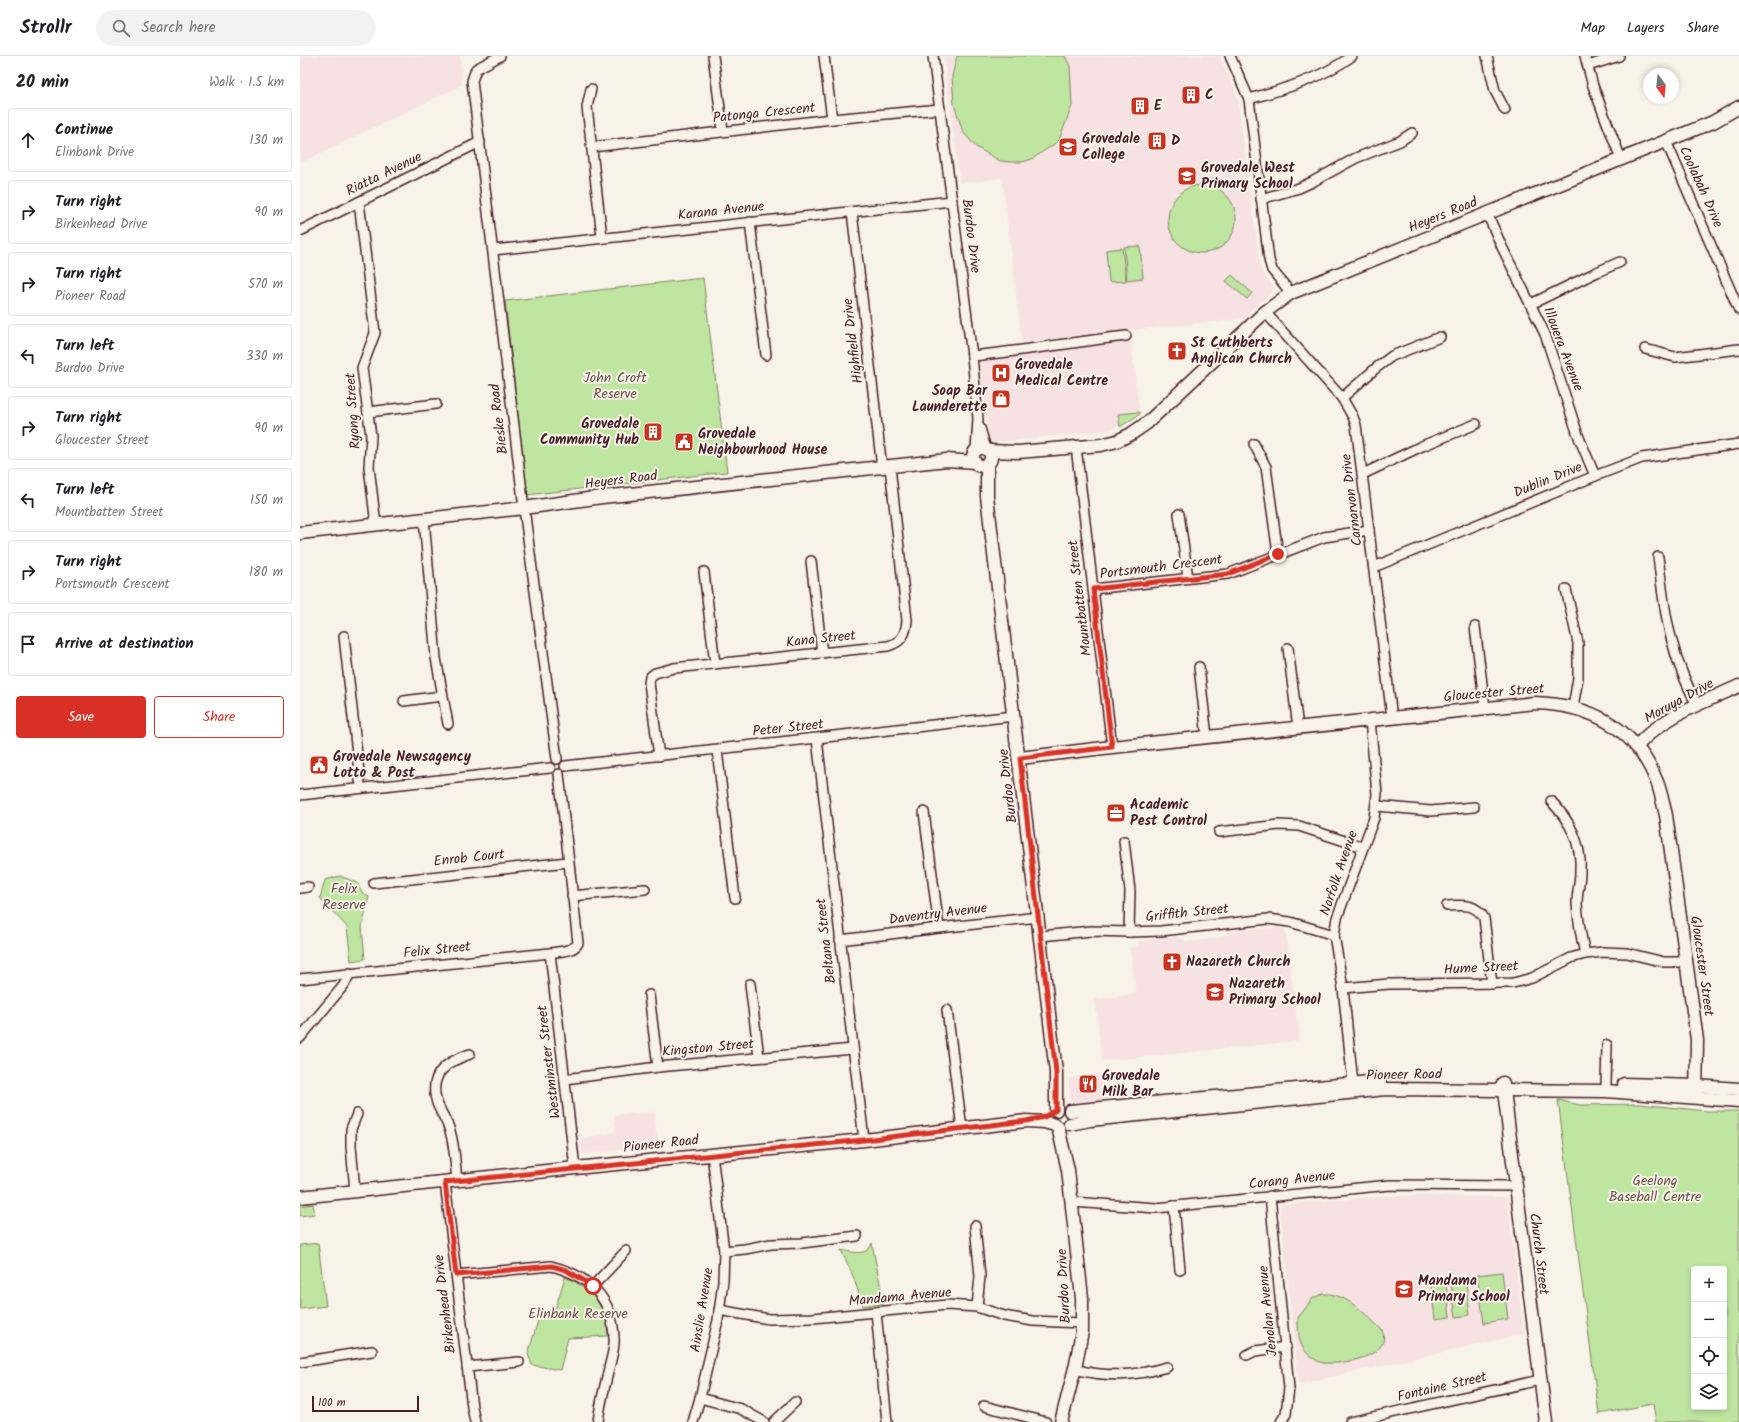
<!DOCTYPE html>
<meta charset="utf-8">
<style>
body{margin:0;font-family:Kalam,sans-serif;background:#f2f2f2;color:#202124}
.controls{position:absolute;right:12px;bottom:12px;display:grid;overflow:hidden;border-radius:4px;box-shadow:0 2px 6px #0003}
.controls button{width:36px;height:36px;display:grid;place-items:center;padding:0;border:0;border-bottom:1px solid #e0e0e0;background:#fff;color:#202124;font:20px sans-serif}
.compass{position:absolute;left:1343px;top:12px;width:36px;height:36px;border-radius:50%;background:#fff;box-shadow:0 2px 6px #0003;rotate:165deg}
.scale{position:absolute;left:12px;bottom:10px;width:107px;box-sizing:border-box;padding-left:4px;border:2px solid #4a1f2b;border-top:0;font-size:11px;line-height:14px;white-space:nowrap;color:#4a1f2b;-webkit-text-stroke:3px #f7f3e8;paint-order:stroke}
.stop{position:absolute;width:12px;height:12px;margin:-9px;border:3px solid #d93025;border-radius:50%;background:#fff}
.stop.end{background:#d93025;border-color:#fff;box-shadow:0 1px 4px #0008}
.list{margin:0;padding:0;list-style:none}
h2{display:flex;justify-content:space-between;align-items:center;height:52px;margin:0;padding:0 16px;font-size:17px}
h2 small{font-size:13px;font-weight:400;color:#757577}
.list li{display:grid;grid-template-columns:26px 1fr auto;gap:12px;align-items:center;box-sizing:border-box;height:64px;margin:0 8px 8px;padding:0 8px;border:1px solid #e0e0e0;border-radius:4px}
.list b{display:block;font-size:15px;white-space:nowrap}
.list p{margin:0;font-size:13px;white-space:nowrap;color:#757577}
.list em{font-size:13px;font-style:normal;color:#757577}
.actions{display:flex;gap:8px;padding:12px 16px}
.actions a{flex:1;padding:9px 0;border:1px solid #d93025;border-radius:4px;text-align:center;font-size:14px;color:#d93025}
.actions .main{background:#d93025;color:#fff}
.icon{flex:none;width:22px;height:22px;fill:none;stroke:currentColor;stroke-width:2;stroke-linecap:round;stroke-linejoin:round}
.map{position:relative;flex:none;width:1439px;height:1366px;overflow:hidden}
header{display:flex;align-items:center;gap:24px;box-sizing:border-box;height:56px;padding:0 20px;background:#fff;border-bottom:1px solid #e0e0e0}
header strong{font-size:19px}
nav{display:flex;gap:22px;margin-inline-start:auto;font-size:14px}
.search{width:280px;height:36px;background:#f2f2f2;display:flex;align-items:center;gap:10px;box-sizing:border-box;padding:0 14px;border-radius:22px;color:#757577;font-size:15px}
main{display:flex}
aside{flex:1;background:#fff}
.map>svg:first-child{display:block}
.built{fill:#f6e2e2}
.green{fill:#bfe6a1;stroke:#848266;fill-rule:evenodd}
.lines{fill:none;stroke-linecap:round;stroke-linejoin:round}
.street-casing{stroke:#4a1f2b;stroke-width:12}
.secondary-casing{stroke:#4a1f2b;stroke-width:15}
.street{stroke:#f7f3e8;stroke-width:9}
.secondary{stroke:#f7f3e8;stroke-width:12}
.route{stroke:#d93025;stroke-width:5}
.labels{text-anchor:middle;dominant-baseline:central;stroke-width:4;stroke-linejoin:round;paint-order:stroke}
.poi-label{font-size:14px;font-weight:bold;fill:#4a1f2b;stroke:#f7f3e8;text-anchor:start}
.street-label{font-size:14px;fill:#4a1f2b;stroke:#f7f3e8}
.park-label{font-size:14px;fill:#675148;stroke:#f7f3e8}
</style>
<header>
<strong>Strollr</strong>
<div class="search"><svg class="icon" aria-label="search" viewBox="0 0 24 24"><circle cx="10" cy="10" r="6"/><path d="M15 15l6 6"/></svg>Search here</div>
<nav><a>Map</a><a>Layers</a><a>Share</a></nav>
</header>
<main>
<aside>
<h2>20 min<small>Walk · 1.5 km</small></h2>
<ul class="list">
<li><svg class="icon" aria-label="ahead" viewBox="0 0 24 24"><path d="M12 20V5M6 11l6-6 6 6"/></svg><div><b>Continue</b><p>Elinbank Drive</p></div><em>130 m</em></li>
<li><svg class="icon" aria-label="right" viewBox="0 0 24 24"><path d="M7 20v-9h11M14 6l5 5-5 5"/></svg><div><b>Turn right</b><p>Birkenhead Drive</p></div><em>90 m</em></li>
<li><svg class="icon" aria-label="right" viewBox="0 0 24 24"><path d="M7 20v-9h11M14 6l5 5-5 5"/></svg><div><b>Turn right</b><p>Pioneer Road</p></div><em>570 m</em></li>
<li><svg class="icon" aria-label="left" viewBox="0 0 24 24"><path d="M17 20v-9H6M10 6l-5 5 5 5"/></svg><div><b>Turn left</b><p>Burdoo Drive</p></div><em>330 m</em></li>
<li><svg class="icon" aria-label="right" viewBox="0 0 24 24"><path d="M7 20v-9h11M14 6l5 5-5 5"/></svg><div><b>Turn right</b><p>Gloucester Street</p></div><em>90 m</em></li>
<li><svg class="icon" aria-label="left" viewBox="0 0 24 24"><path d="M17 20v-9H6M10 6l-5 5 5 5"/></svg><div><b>Turn left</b><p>Mountbatten Street</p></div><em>150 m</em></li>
<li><svg class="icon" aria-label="right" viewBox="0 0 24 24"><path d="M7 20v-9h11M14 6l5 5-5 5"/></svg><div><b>Turn right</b><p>Portsmouth Crescent</p></div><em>180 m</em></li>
<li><svg class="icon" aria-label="arrive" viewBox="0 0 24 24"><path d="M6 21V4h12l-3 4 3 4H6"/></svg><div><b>Arrive at destination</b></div></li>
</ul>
<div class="actions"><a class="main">Save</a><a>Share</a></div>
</aside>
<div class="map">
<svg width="1439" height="1366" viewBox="0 0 1439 1366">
<rect width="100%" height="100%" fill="#f7f3e8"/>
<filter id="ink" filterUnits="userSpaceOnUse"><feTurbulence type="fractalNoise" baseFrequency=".025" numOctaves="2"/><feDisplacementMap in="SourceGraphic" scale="8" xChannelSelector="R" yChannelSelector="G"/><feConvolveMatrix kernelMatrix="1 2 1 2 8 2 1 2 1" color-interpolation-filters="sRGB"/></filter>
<g filter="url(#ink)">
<g class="built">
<path d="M0 0H160L162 29 0 107Z"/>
<path d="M644 0H919L937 39 960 210 963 218 973 230 972 236 943 263 830 274 839 355 819 358 815 322 820 369 810 374 690 387 679 303 811 288 810 277 722 286 702 122 660 127Z"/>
<path d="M976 872 983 873 986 878 999 978 998 985 802 1005 795 943 836 938 830 892 839 891V885L876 881 888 886 920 882 930 875Z"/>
<path d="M801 1018 804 1045 774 1047 770 1042 768 1022Z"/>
<path d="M354 1056 358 1090 282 1098 280 1083 316 1076 314 1059Z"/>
<path d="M1085 1140 1207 1141 1224 1278 999 1328 980 1149Z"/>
</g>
<g class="green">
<path d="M657 0H765L770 10 772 50 759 84 753 89 732 103 722 106H710L700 105 676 91 663 76 654 48 652 20Z"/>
<circle cx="902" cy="163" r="34"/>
<path d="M840 190 843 222 827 224 824 191Z"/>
<path d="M822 192 826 225 809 226 806 194Z"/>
<path d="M932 219 952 237 947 243 926 225Z"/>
<path d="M403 222 427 416 227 439 205 245Z"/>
<path d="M839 356 840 358 820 371 818 358Z"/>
<path d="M40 820 58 827C59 834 63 838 69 841L62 871 65 903 51 905 47 871 20 842 25 824Z"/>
<path d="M1258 1044 1280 1049 1339 1048 1407 1055H1439V1366H1356L1353 1348 1299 1358ZM1394 1213H1424V1351H1394Z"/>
<path d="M13 1148 15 1158 0 1160V1150Z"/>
<path d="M18 1187 26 1250 0 1253V1189Z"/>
<path d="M572 1187 584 1248 563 1250 553 1220 541 1194C553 1196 567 1201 572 1187Z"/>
<path d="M1202 1216 1208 1263 1184 1267 1177 1219Z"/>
<path d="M265 1221C290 1231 308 1252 308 1280L268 1282 260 1314 232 1309 228 1298 240 1258 254 1257Z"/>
<path d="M1166 1226 1170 1259 1156 1261 1151 1228Z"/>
<path d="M1146 1228 1150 1261 1135 1263 1131 1230Z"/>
<path d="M1023 1238C1046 1236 1067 1260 1082 1274 1094 1301 1040 1309 1023 1307 1015 1305 1005 1297 1002 1290 998 1282 998 1271 998 1262L1013 1242Z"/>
</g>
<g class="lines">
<g class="street-casing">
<g id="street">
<path d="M200 0 176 13 172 25 224 452 257 703"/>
<path d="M413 0 423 75"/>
<path d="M524 0 532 63"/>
<path d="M633 0 672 300 678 363 676 394"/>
<path d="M930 0 949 43 969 204 972 214 991 237"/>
<path d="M1187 0 1195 35 1205 54"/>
<path d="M1285 0 1293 30 1321 103"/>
<path d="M1288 10 1319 0"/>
<path d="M291 33 287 51 302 181"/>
<path d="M949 43C985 33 1022 22 1052 0"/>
<path d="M1366 85 1439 254"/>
<path d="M292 91 532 63 640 53"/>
<path d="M961 143 999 132 1012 126 1056 102 1100 85 1112 77"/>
<path d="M59 146 75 277 62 312 71 380 69 411 76 469"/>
<path d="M552 156 582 412"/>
<path d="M1187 157 1202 191 1245 278 1278 379 1295 420"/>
<path d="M450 166 466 299"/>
<path d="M0 175 180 86"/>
<path d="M193 194 652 145"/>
<path d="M1231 248 1297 216 1320 206"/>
<path d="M965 256 1042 342 1053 361 1056 369 1092 662"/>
<path d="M1345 293 1375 301 1439 293"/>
<path d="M672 300C723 295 774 286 826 280"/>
<path d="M1042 342 1076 312 1092 300 1140 281"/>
<path d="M68 356 136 348"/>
<path d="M680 372 686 393"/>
<path d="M954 388 966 411 978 498"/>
<path d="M776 391 812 691"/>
<path d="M1063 418 1122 390 1176 368"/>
<path d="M879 458 888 522"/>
<path d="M124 463 136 602 148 668"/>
<path d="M1358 501C1362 531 1365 563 1374 592 1379 612 1388 631 1397 649"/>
<path d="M511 505 522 597"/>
<path d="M1074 511 1295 420 1342 402 1439 388"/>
<path d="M404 516 415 608"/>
<path d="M793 533 928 518 1024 481 1069 474"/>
<path d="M1266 533 1278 587V622L1273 651"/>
<path d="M1175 571 1185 652"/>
<path d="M44 580 60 725"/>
<path d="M988 592 998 672"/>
<path d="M899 611 907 681"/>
<path d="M104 645 142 640"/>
<path d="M517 683 564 1084"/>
<path d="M417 694 435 842"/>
<path d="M359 700 349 627 350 621 355 617 374 612 588 590C602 586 606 578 607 564L590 411"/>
<path d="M265 710 714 660"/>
<path d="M0 739 250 712"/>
<path d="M1251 745C1270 765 1282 787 1280 816 1280 826 1277 836 1277 847 1278 864 1281 881 1285 898"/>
<path d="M1077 750 1131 755 1174 751"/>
<path d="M624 756 639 872"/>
<path d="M919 776 979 769 999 770 1063 791"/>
<path d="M824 785 830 835 829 876"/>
<path d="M74 827 268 806"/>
<path d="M0 832 8 831"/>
<path d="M272 840 345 833"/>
<path d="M1147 850C1163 849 1175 847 1184 862L1192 928"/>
<path d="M741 880 791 875 829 876 861 875 968 863 990 866 1034 879"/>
<path d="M540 884 639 872 739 861"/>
<path d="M250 897 275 1112"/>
<path d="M0 923 250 897C259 895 274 896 278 887L259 718"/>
<path d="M450 928 459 1001"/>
<path d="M1043 932 1089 928 1213 927 1232 922 1271 902 1285 898 1303 896 1327 897 1364 906H1386"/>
<path d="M349 939 358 1011"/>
<path d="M647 954 662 1073"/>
<path d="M0 982 44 929 50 917"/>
<path d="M265 1023 358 1011 553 993"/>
<path d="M1053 1027 1043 932 1034 879 1037 862 1074 762 1077 738 1070 664"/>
<path d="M1306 1028 1307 989"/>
<path d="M157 1124C155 1108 155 1091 150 1075 147 1065 141 1057 137 1047 128 1018 146 1006 170 998"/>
<path d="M145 1126 172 1351 175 1366"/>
<path d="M55 1135 51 1090V1073L57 1058"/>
<path d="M970 1140 989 1332 986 1358 981 1366"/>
<path d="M772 1146 856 1152 1090 1129 1215 1130"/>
<path d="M874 1150 880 1214"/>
<path d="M675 1170 680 1220 677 1251"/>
<path d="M424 1195 445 1193 471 1188 502 1187 557 1180"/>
<path d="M156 1219 251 1210C288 1219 313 1242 314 1282 315 1292 311 1303 309 1312 305 1330 300 1348 298 1366"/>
<path d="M293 1230 326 1195"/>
<path d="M419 1254 469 1263 513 1262 647 1249 677 1251 704 1260 733 1265 782 1267"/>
<path d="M576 1256 587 1366"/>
<path d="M947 1299 955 1295 986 1291"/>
<path d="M0 1306 72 1295"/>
<path d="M167 1311 219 1306"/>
<path d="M774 1313C807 1322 835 1320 867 1311"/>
<path d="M400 1342 441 1353 464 1366"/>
<path d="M684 1350 746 1366"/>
<path d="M393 1366 400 1342 418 1264 423 1225 424 1195 412 1098"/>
<path d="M474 1366 495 1346"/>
<path d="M1050 1366 1240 1324"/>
</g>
</g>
<g class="secondary-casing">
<g id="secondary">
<circle cx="682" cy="401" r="9"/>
<path d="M689 395 718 396 801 389 817 385 831 378 847 367 965 256 991 237 1413 66 1439 51"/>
<path d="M687 409V440L756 1016V1054"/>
<path d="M0 477 224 452 302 441 647 404 675 406"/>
<path d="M1337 690C1362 660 1405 646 1439 630"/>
<path d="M720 702 812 691 1235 647C1292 649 1335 671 1357 726 1361 736 1363 748 1366 759L1397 984 1396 1041"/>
<path d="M1203 1027 1246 1366"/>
<path d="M1324 1028 1396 1030 1439 1033"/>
<path d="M770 1055 1080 1025"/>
<path d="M770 1068 790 1064 1085 1033 1306 1035 1439 1045"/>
<path d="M758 1071 768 1114 782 1242V1275L776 1308 761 1366"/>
<path d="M0 1141 275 1112 564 1084 726 1065 744 1066 755 1069"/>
</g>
</g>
<use href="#street" class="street"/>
<use href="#secondary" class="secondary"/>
</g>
</g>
<g class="lines" filter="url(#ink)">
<path class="route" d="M293 1230 266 1214 252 1210 156 1219 145 1126 564 1084 726 1065 744 1061 756 1054V1016L720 702 812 691 793 533 928 518 978 498"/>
</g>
<defs>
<g id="building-square" transform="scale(1)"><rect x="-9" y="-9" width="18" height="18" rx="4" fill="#c8321e" stroke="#f7f3e8"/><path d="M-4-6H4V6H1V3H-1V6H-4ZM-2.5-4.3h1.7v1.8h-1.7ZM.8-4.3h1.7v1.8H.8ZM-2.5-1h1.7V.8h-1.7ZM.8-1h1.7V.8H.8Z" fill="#fff"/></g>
<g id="school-square" transform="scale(1)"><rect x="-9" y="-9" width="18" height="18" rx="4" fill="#c8321e" stroke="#f7f3e8"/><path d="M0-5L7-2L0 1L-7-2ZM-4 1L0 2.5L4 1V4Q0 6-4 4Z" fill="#fff"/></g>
<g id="church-square" transform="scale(1)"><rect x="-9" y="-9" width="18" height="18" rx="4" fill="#c8321e" stroke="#f7f3e8"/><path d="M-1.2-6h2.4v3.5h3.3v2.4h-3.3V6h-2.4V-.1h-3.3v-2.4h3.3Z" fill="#fff"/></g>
<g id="hospital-square" transform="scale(1)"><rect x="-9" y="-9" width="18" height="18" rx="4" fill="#c8321e" stroke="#f7f3e8"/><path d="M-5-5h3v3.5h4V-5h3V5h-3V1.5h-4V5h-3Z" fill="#fff"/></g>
<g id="shop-square" transform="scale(1)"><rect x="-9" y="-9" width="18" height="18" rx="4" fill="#c8321e" stroke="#f7f3e8"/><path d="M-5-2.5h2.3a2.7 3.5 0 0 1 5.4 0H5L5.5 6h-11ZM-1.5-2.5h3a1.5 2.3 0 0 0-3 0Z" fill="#fff"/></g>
<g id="civic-square" transform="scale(1)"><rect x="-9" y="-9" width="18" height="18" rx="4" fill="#c8321e" stroke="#f7f3e8"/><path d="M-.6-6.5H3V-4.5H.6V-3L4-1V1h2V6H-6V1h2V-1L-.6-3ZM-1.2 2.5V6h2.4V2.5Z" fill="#fff"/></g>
<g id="office-square" transform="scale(1)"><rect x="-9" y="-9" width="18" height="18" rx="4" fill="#c8321e" stroke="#f7f3e8"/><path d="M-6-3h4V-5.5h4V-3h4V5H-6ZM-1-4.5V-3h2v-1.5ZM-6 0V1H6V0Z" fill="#fff"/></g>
<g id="restaurant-square" transform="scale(1)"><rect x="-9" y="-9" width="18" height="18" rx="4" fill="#c8321e" stroke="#f7f3e8"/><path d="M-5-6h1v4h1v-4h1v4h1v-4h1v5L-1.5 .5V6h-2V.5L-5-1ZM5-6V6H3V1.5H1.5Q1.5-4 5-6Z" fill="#fff"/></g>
</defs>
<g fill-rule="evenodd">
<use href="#building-square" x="891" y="39"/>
<use href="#building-square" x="840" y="50"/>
<use href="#building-square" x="857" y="85"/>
<use href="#school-square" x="768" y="91"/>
<use href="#school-square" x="887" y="120"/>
<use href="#church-square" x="877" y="295"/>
<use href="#hospital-square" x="701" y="317"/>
<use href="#shop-square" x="701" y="343"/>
<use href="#building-square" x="353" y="376"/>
<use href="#civic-square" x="384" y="386"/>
<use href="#civic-square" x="19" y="709"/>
<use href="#office-square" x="816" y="757"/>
<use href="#church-square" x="872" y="906"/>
<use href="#school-square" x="915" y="936"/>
<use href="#restaurant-square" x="788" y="1028"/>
<use href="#school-square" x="1104" y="1233"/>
</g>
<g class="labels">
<g class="poi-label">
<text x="905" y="39">C</text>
<text x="854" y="50">E</text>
<text x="782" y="83">Grovedale<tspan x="782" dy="16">College</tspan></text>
<text x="871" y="85">D</text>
<text x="901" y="112">Grovedale West<tspan x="901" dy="16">Primary School</tspan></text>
<text x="891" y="287">St Cuthberts<tspan x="891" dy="16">Anglican Church</tspan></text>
<text x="715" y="309">Grovedale<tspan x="715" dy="16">Medical Centre</tspan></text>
<text x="687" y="335" text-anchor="end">Soap Bar<tspan x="687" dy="16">Launderette</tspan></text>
<text x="339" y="368" text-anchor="end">Grovedale<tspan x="339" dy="16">Community Hub</tspan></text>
<text x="398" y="378">Grovedale<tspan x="398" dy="16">Neighbourhood House</tspan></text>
<text x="33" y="701">Grovedale Newsagency<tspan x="33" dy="16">Lotto &amp; Post</tspan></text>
<text x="830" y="749">Academic<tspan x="830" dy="16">Pest Control</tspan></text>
<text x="886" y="906">Nazareth Church</text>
<text x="929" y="928">Nazareth<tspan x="929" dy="16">Primary School</tspan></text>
<text x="802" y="1020">Grovedale<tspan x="802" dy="16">Milk Bar</tspan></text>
<text x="1118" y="1225">Mandama<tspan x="1118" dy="16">Primary School</tspan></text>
</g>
<g class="street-label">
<text transform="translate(464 57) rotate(-6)">Patonga Crescent</text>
<text transform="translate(84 118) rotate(-26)">Riatta Avenue</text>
<text transform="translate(1401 131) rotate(66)">Coolabah Drive</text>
<text transform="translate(421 155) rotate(-6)">Karana Avenue</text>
<text transform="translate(1143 159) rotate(-22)">Heyers Road</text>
<text transform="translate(671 180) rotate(83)">Burdoo Drive</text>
<text transform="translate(553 285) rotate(-97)">Highfield Drive</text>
<text transform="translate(1263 293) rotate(69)">Illouera Avenue</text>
<text transform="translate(53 355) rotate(-94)">Ryong Street</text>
<text transform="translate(199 363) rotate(-97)">Bieske Road</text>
<text transform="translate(321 424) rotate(-7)">Heyers Road</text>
<text transform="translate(1248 424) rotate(-22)">Dublin Drive</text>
<text transform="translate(1052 444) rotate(-97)">Carnarvon Drive</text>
<text transform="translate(861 511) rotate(-7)">Portsmouth Crescent</text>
<text transform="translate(780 542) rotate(-97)">Mountbatten Street</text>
<text transform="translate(521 583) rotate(-6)">Kana Street</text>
<text transform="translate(1194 637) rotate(-5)">Gloucester Street</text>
<text transform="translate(1379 645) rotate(-29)">Moruya Drive</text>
<text transform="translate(488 672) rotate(-6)">Peter Street</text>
<text transform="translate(708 730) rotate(-97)">Burdoo Drive</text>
<text transform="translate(169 802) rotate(-6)">Enrob Court</text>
<text transform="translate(1039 817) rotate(-71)">Norfolk Avenue</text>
<text transform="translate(887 857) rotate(-6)">Griffith Street</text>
<text transform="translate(638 858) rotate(-7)">Daventry Avenue</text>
<text transform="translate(526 885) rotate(-97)">Beltana Street</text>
<text transform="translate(137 894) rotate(-6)">Felix Street</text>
<text transform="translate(1402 910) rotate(82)">Gloucester Street</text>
<text transform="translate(1181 912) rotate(-3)">Hume Street</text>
<text transform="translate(408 992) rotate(-5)">Kingston Street</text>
<text transform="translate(249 1006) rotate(-97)">Westminster Street</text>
<text transform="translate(1104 1019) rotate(-1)">Pioneer Road</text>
<text transform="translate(361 1088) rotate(-6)">Pioneer Road</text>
<text transform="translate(992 1124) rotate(-6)">Corang Avenue</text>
<text transform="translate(1239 1198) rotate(83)">Church Street</text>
<text transform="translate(764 1230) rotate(-93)">Burdoo Drive</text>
<text transform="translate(600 1241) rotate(-5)">Mandama Avenue</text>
<text transform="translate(145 1248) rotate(-97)">Birkenhead Drive</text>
<text transform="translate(402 1254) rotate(-81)">Ainslie Avenue</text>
<text transform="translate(968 1255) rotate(-96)">Jenolan Avenue</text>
<text transform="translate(1142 1331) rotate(-13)">Fontaine Street</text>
</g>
<g class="park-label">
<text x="315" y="322">John Croft<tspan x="315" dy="16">Reserve</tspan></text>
<text x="44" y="833">Felix<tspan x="44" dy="16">Reserve</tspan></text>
<text x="1355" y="1125">Geelong<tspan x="1355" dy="16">Baseball Centre</tspan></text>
<text x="278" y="1258">Elinbank Reserve</text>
</g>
</g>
</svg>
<div class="controls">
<button>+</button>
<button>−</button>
<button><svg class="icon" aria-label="locate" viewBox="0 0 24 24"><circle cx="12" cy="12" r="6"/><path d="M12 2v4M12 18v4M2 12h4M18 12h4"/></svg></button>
<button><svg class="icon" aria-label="layers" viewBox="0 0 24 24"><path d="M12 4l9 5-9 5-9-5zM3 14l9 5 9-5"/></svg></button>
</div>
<svg class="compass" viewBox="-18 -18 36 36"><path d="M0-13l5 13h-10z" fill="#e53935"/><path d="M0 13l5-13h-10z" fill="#757577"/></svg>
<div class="scale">100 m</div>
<div class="stop" style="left:293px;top:1230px"></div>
<div class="stop end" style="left:978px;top:498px"></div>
</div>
</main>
